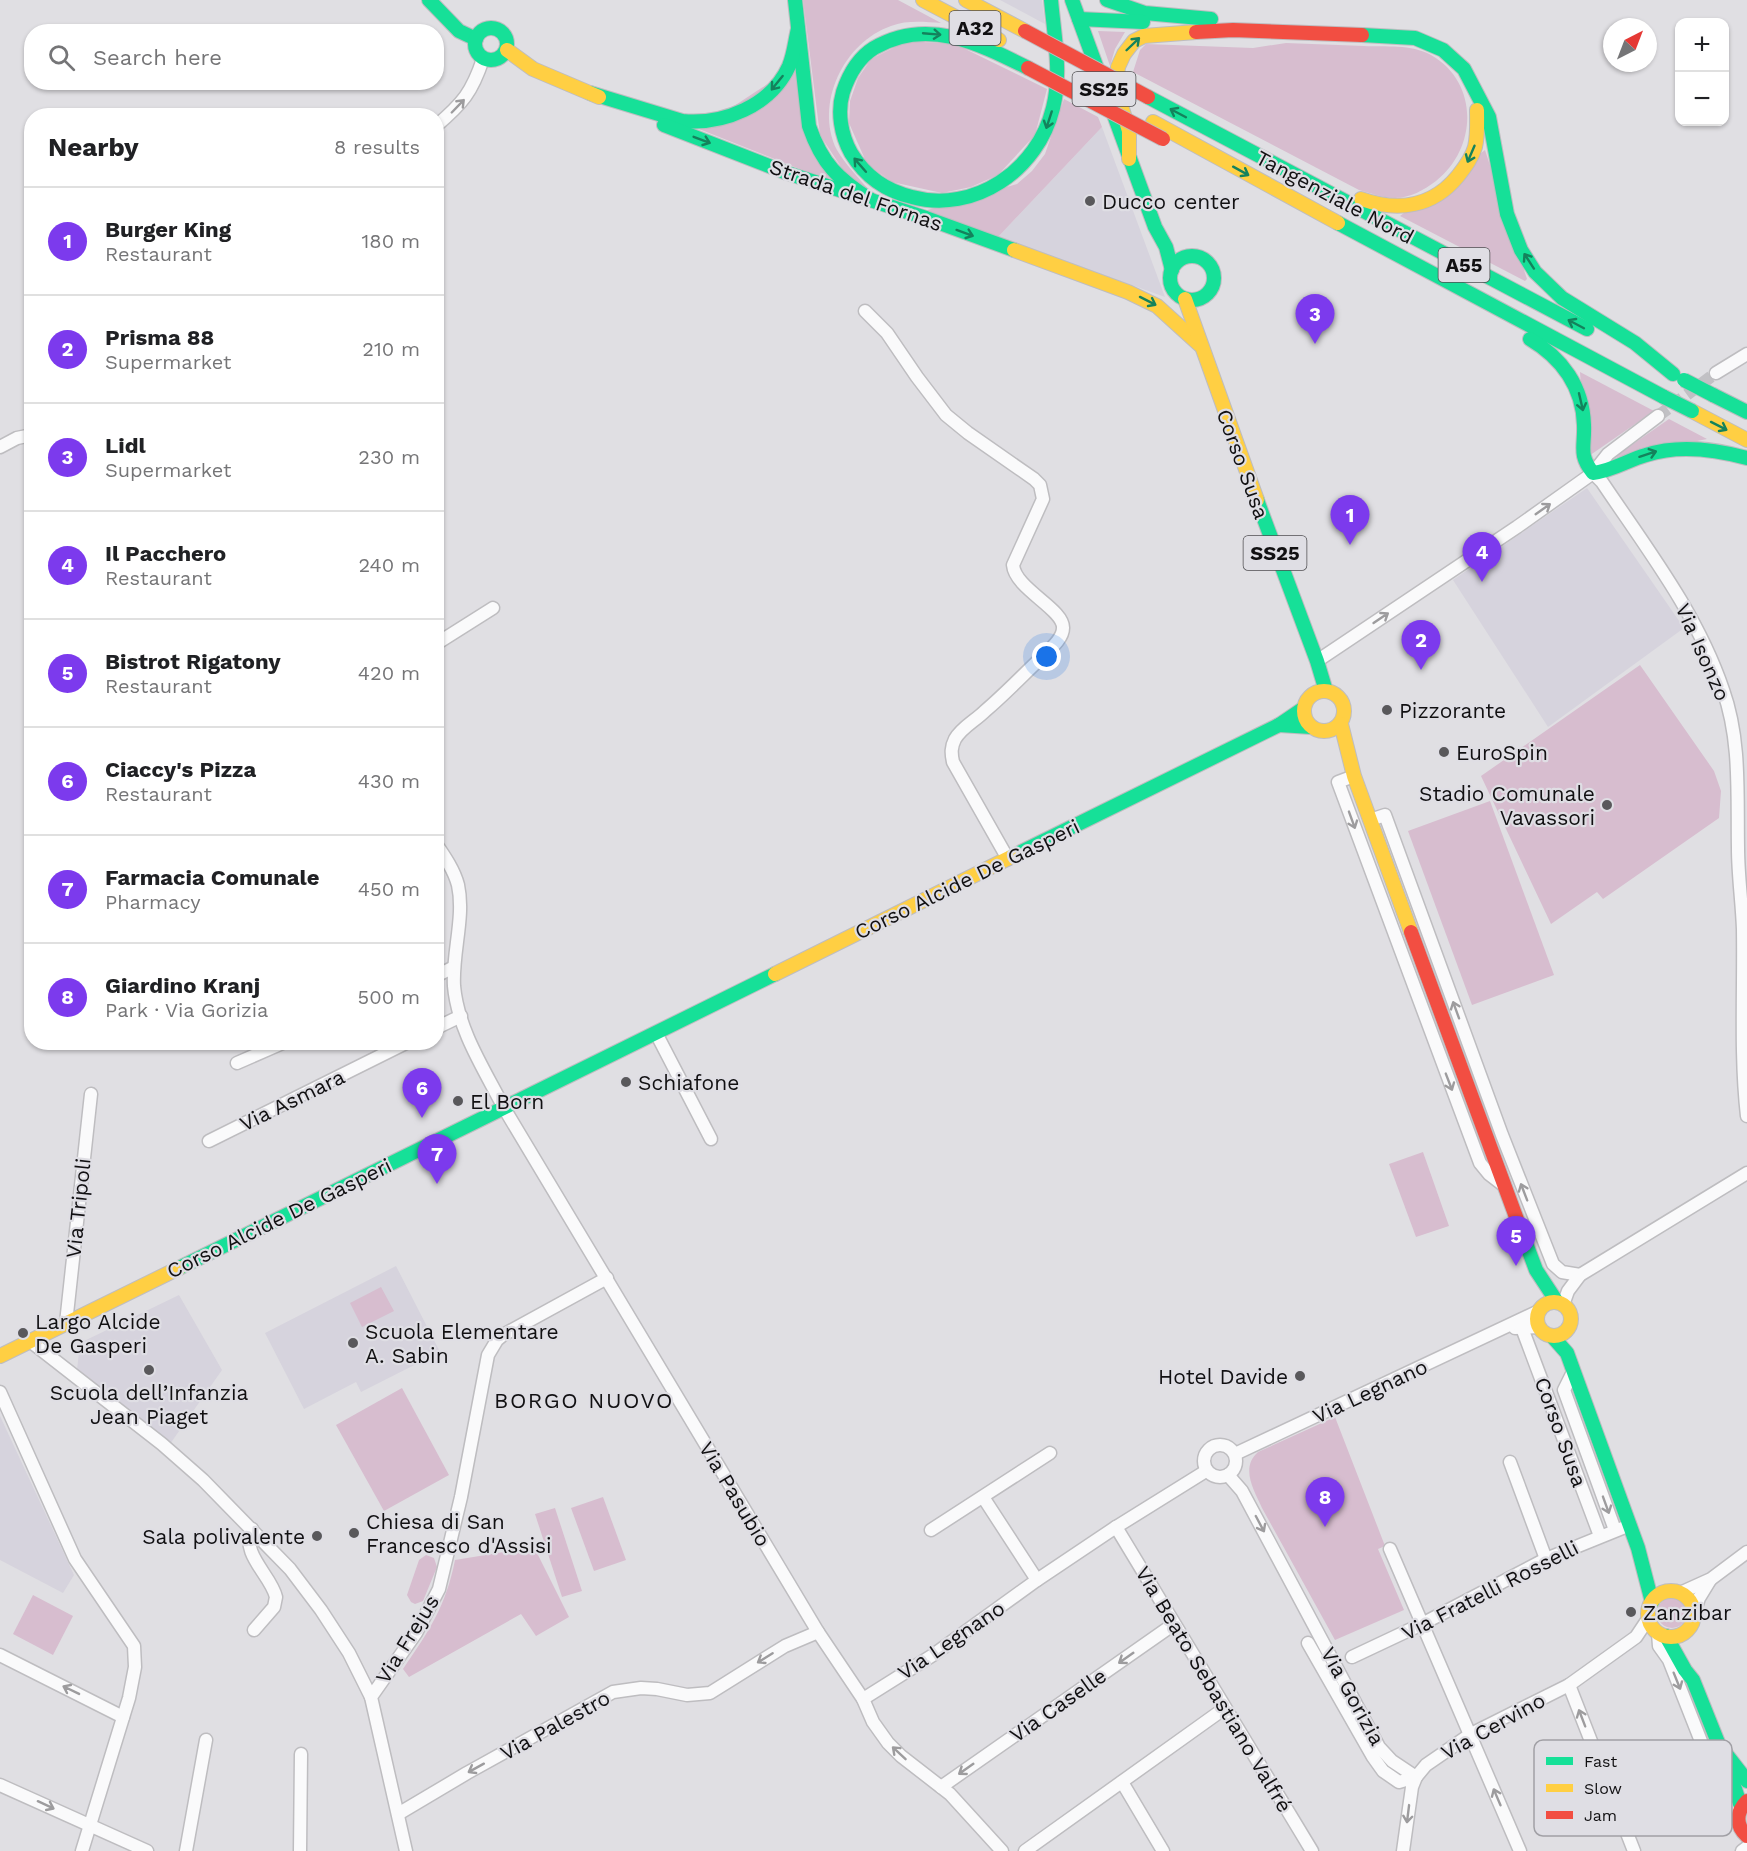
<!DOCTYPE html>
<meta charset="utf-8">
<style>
body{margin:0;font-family:"Work Sans",sans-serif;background:#f2f2f2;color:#202124}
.controls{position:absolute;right:18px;top:18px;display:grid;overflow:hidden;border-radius:12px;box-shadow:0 2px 4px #0004}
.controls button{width:54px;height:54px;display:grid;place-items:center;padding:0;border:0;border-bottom:2px solid #e0e0e0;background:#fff;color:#202124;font:30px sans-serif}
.compass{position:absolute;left:1603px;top:18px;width:54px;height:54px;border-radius:50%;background:#fff;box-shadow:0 2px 4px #0004;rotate:42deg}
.you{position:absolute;left:1047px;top:657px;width:21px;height:21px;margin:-15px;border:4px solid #fff;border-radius:50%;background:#1a73e8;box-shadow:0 0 0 9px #1a73e833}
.badge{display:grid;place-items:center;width:39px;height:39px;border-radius:50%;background:#7c3aed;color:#fff;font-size:20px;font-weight:700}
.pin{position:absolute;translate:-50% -50px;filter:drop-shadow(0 2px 3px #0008)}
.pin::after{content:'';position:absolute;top:32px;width:21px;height:18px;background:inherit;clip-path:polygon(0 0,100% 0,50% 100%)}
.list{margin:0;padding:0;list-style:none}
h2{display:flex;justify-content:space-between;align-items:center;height:78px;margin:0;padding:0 24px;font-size:26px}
h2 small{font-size:20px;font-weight:400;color:#757577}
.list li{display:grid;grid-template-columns:39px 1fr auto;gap:18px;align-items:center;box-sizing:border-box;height:108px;padding:0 24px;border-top:2px solid #e0e0e0}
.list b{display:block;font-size:22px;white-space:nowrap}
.list p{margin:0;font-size:20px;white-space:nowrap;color:#757577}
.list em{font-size:20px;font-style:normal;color:#757577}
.icon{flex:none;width:33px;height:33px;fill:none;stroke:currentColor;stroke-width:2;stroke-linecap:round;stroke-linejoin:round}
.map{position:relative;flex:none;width:1747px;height:1851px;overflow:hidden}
.search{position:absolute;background:#fff;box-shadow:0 2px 4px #0004;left:24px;top:24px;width:420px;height:66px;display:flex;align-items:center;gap:15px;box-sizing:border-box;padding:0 21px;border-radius:24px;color:#757577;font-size:22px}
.panel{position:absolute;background:#fff;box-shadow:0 2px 4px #0004;left:24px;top:108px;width:420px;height:942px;border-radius:24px}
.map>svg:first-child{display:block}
.built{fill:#d6d3dd}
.green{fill:#d7bdcf}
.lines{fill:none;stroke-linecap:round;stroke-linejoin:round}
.street-tunnel{stroke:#c1c0c4;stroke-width:12;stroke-dasharray:12 6;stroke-linecap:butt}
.street-casing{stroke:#bebdc0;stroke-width:15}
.fast-casing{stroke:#bebdc0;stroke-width:16}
.slow-casing{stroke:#bebdc0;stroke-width:16}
.jam-casing{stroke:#bebdc0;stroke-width:16}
.street{stroke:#fafafb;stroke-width:12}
.fast{stroke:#16e098;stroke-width:14}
.slow{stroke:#ffcf43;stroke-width:14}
.jam{stroke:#f24e42;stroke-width:14}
.fast-bridge-casing{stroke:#bebdc0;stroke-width:16;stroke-linecap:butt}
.jam-bridge-casing{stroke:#bebdc0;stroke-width:16;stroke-linecap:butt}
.fast-bridge{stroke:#16e098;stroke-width:14}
.jam-bridge{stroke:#f24e42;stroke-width:14}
.oneway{stroke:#14825c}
.oneway2{stroke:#9d9c9e}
.poi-dot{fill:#59585b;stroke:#dfdee4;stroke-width:2}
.labels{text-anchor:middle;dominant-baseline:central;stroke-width:4.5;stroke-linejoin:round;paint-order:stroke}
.shield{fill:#dfdee4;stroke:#4f4e51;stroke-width:1.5}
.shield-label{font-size:20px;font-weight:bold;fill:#111012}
.street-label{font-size:21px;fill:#111012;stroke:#dfdee4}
.poi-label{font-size:21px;fill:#111012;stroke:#dfdee4;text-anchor:start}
.neighbourhood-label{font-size:22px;letter-spacing:1.5px;fill:#111012;stroke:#dfdee4}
.key{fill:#dfdee4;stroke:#a1a0a5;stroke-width:1.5}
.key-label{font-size:16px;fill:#111012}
</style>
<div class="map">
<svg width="1747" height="1851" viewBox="0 0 1747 1851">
<rect width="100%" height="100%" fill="#e0dfe3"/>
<g class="built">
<path d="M1000 0H1042L1045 24Z"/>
<path d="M1102 127 1165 297 998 237Z"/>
<path d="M1587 488 1684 628 1548 727 1453 580Z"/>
<path d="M396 1266 440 1352 361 1392 356 1382 304 1409 265 1333Z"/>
<path d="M179 1295 222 1370 170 1444 77 1370 80 1343Z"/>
<path d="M0 1416 74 1575 63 1593 0 1560Z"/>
</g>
<g class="green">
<path d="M803 0H898L941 23C924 22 907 20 891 26 844 42 814 104 837 150 845 164 859 178 869 190L847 176 820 135Z"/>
<path d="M1098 31 1125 32 1115 49 1110 66Z"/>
<path d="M907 41 955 44 1047 89 1035 135 998 175 971 187 942 193 892 182 867 164 849 123 850 101 858 78 871 59Z"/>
<path d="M1286 43C1312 44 1338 45 1364 46 1385 47 1411 44 1431 55 1479 82 1478 148 1436 181 1424 190 1410 198 1395 198 1383 198 1370 193 1359 190L1133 72 1140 50 1146 44 1253 48Z"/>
<path d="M795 66 830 181 699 129Z"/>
<path d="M1064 99 1098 117 1102 127 998 237 924 211 1017 184 1032 171 1045 154Z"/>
<path d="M1485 150 1527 279 1525 281 1400 216Z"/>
<path d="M1580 372 1654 411 1586 458Z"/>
<path d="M1669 419 1707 439 1613 458Z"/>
<path d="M1640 665 1714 771 1721 791 1719 818 1603 899 1597 892 1551 924 1481 776Z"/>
<path d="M1490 801 1554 975 1472 1005 1408 831Z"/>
<path d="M1423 1152 1449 1226 1416 1237 1389 1164Z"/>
<path d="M381 1287 394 1311 362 1327 350 1303Z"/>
<path d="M402 1388 449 1475 384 1511 336 1425Z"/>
<path d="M1335 1417 1385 1546 1378 1549 1404 1610 1335 1640 1262 1508C1254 1490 1240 1468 1258 1452Z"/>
<path d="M603 1497 626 1560 594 1571 571 1508Z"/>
<path d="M555 1508 582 1591 562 1597 535 1514Z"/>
<path d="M534 1547 569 1617 536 1636 521 1614 409 1677 403 1669C429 1631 446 1606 455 1560Z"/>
<path d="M426 1555 434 1558 437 1567 423 1601 415 1604 411 1602 407 1595 419 1560Z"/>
<path d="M33 1595 73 1616 53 1655 13 1634Z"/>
<circle cx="1672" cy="1613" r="15"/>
</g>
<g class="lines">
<path class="street-tunnel" d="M1658 416 1716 373"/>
<g class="street-casing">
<g id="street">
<path d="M436 126C463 103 472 92 483 59"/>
<path d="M865 311 887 333 917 377 946 415 968 433 1034 479 1040 485 1043 499 1013 565C1015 589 1064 609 1063 628 1063 639 1050 649 1042 657 1023 675 1005 694 985 711 975 721 962 727 955 739 951 747 951 753 953 762L1008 859"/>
<path d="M1716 373 1747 354"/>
<path d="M0 447 17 438 32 435"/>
<path d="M1593 473 1602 482C1647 549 1697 613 1723 690 1741 740 1737 795 1738 848 1738 875 1742 902 1743 929 1744 991 1740 1054 1747 1116"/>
<path d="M436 644 493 608"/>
<path d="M1317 661 1517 527 1593 473 1608 454 1658 416"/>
<path d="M1354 776 1338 782 1480 1163 1489 1174 1502 1184"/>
<path d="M1370 820 1385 815 1502 1135 1553 1264 1562 1272 1580 1275"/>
<path d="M436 844C445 857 454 870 458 885 465 917 452 953 454 986 458 1030 484 1069 504 1108L818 1632 863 1699 873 1722 888 1743 901 1756 950 1794 1002 1851"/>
<path d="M436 976 454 967"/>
<path d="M436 1028 461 1016"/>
<path d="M656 1033 711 1139"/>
<path d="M237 1063 285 1042"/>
<path d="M209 1141 408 1042"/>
<path d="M1563 1305 1568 1291 1580 1275 1747 1173"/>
<path d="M66 1323 91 1094"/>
<path d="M1515 1328 1539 1327"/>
<path d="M1522 1328 1600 1536"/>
<path d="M30 1341 162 1444 203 1480 290 1569 321 1610 349 1653 371 1697"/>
<path d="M1573 1372 1564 1390 1615 1530"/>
<path d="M0 1392 75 1559 134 1646 135 1667 129 1698 82 1851"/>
<circle cx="1220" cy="1461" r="16"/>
<path d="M1235 1454 1539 1311"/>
<path d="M1510 1462 1546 1559"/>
<path d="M1228 1475 1242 1491 1379 1747 1392 1761 1416 1777"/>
<path d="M983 1497 1037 1580"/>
<path d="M1116 1527 1312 1851"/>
<path d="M252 1529C240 1554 271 1575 276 1597L274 1607 254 1630"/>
<path d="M931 1530 1050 1453"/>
<path d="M1390 1549 1520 1851"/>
<path d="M1680 1593 1711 1579 1747 1552"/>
<path d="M1693 1617 1699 1598 1710 1580"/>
<path d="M1658 1633 1659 1646 1669 1660 1719 1787 1738 1812"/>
<path d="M1308 1643 1373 1757 1383 1771 1399 1782 1416 1777"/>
<path d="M0 1655 123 1717"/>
<path d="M1352 1657 1422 1624 1546 1559 1630 1525"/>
<path d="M1569 1685 1634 1851"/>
<path d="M863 1699 933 1655 1037 1580 1116 1527 1206 1471"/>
<path d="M1122 1782 1163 1851"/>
<path d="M0 1785 147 1851"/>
<path d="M941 1787 1174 1624"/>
<path d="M398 1814 467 1773 613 1692 641 1688 657 1689 687 1695 710 1693 785 1646 818 1632"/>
<path d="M186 1851 206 1740"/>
<path d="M300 1851 301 1754"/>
<path d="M406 1851 371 1697 416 1633 439 1589 461 1497 488 1355 497 1340 503 1335 607 1278"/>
<path d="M1025 1851 1225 1708"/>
<path d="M1403 1851 1412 1787 1416 1777 1426 1765 1471 1734 1569 1685 1636 1637 1648 1619"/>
<path d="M1742 1851 1746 1848"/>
</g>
</g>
<g class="fast-casing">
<g id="fast">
<path d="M429 0 459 31 476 39"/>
<path d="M795 0 809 126C822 164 838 179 871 200"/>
<path d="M1072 0 1155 227 1166 247 1172 270"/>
<path d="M1107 0 1145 13 1211 19"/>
<path d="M1079 19 1143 22"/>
<circle cx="491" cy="44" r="16"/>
<path d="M1362 35 1415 38 1443 50 1464 69 1489 117 1507 214 1521 250 1535 272 1562 298 1635 343 1673 374"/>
<path d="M1028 68C978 43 927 17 874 48 858 58 849 74 843 92 837 112 841 135 851 153 865 176 886 191 912 197 974 214 1038 170 1053 108 1062 73 1054 35 1051 0"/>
<path d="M590 93 682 121C723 125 771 106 789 66 794 54 795 41 798 29"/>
<path d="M1148 97 1587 329"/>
<path d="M664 125 787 173 926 218 1014 250"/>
<path d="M1338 223 1664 397"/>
<circle cx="1192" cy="278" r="22"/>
<path d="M1530 339C1562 358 1583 387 1584 425 1585 447 1578 454 1593 473 1612 471 1628 460 1646 455 1679 444 1714 449 1747 458"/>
<path d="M1713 395 1747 412"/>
<path d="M1257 500 1317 661 1326 691"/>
<path d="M1279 725 1311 727"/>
<path d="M1011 857 1279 725 1304 708"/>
<path d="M1519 1225 1536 1270 1557 1302"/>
<path d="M179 1268 775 974"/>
<path d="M1552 1336 1567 1353 1638 1548 1652 1602"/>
<path d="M1666 1636 1685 1670 1693 1680 1719 1745 1747 1781"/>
<path d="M1726 1762 1741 1807"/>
</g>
</g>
<g class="slow-casing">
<g id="slow">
<path d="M923 0 999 40"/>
<path d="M966 0 1025 31"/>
<path d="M507 50 533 69 599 97"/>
<path d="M1153 122 1338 223"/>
<path d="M1129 159V131L1116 89 1118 67 1124 54 1134 41 1144 36 1196 32"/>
<path d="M1361 199C1398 212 1433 207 1458 176 1465 167 1472 158 1475 147 1478 135 1477 122 1477 110"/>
<path d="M1014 250 1128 292 1157 306 1200 345"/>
<path d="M1185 299 1257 500"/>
<path d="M1692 411 1747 440"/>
<circle cx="1324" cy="711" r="20"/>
<path d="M1341 724 1354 776 1411 932"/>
<path d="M775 974 1011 857"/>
<circle cx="1554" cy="1319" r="17"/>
<path d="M0 1356 179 1268"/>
<circle cx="1671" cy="1614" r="23"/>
</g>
</g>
<g class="jam-casing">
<g id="jam">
<path d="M1196 32 1233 30 1362 35"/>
<path d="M1411 932 1519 1225"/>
<path d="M1747 1801C1736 1812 1735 1825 1747 1836"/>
</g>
</g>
<use href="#street" class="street"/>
<use href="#fast" class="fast"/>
<use href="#slow" class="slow"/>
<use href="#jam" class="jam"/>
<g class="fast-bridge-casing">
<g id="fast-bridge">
<path d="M1684 380 1713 395"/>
<path d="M1664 397 1692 411"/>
</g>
</g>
<g class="jam-bridge-casing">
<g id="jam-bridge">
<path d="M1025 31 1148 97"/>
<path d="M1028 68 1163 139"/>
</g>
</g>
<use href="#fast-bridge" class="fast-bridge"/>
<use href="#jam-bridge" class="jam-bridge"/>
</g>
<defs><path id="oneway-shaft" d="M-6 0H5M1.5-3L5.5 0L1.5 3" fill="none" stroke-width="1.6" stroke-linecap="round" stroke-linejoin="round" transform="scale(1.5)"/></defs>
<g class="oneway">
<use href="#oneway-shaft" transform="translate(932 34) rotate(5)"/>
<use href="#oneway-shaft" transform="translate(1133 44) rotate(-44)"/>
<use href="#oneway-shaft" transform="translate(777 83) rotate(129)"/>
<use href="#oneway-shaft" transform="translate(1178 113) rotate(-152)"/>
<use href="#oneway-shaft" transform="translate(1049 120) rotate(108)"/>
<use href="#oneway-shaft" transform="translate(702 140) rotate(21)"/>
<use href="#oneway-shaft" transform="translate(1471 154) rotate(113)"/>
<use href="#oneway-shaft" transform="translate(860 165) rotate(-131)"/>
<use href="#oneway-shaft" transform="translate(1241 171) rotate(29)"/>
<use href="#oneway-shaft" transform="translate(965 233) rotate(20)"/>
<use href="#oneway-shaft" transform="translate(1529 261) rotate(-123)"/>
<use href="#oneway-shaft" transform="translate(1148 301) rotate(27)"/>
<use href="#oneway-shaft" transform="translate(1576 324) rotate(-152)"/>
<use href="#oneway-shaft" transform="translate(1581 402) rotate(77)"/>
<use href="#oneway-shaft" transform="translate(1719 426) rotate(27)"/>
<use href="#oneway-shaft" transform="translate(1648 454) rotate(-18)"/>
</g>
<g class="oneway2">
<use href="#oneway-shaft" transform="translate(458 106) rotate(-46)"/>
<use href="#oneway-shaft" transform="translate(1543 509) rotate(-35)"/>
<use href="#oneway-shaft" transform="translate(1381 618) rotate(-34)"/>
<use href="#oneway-shaft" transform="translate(1352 820) rotate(70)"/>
<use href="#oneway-shaft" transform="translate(1456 1010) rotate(-110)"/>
<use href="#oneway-shaft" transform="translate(1449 1082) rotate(69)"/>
<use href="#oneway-shaft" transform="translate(1524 1192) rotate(-111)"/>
<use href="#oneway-shaft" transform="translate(1606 1505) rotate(70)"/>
<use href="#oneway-shaft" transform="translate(1260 1524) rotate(62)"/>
<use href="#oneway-shaft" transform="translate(765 1658) rotate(148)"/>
<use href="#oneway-shaft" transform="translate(1126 1658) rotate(145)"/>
<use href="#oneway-shaft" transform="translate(1677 1681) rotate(68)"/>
<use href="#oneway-shaft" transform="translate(71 1690) rotate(-154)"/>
<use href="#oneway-shaft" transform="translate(1582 1718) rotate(-111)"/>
<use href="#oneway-shaft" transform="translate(899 1753) rotate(-137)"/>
<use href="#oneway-shaft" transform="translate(476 1768) rotate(151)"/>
<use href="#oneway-shaft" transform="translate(966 1769) rotate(145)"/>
<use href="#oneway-shaft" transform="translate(1497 1797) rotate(-113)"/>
<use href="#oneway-shaft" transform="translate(46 1805) rotate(25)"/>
<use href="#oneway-shaft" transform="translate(1408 1814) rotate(97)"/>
</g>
<g class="poi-dot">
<circle cx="1090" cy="201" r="6"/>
<circle cx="1387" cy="710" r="6"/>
<circle cx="1444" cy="752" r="6"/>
<circle cx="1607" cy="805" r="6"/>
<circle cx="626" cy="1082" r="6"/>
<circle cx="458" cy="1101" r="6"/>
<circle cx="23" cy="1333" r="6"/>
<circle cx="353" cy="1343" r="6"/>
<circle cx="149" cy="1370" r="6"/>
<circle cx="1300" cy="1376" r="6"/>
<circle cx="354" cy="1533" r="6"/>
<circle cx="317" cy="1536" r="6"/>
<circle cx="1631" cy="1612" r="6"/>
</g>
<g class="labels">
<g class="shield">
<rect x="949.5" y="11" width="51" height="34" rx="4.5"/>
<rect x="1072.5" y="72" width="63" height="34" rx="4.5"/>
<rect x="1438.5" y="248" width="51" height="34" rx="4.5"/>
<rect x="1243.5" y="536" width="63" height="34" rx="4.5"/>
</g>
<g class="shield-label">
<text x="975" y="28">A32</text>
<text x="1104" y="89">SS25</text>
<text x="1464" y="265">A55</text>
<text x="1275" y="553">SS25</text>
</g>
<g class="street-label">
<text transform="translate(856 195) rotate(19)">Strada del Fornas</text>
<text transform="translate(1335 197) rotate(28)">Tangenziale Nord</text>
<text transform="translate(1243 464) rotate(70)">Corso Susa</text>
<text transform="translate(1703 652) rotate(66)">Via Isonzo</text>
<text transform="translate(967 879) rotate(-26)">Corso Alcide De Gasperi</text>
<text transform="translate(292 1100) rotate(-26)">Via Asmara</text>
<text transform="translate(78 1208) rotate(-84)">Via Tripoli</text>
<text transform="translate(279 1218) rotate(-26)">Corso Alcide De Gasperi</text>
<text transform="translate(1370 1391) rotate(-25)">Via Legnano</text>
<text transform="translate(1561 1432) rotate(70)">Corso Susa</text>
<text transform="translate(735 1494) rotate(59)">Via Pasubio</text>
<text transform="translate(1490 1590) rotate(-27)">Via Fratelli Rosselli</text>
<text transform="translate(407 1639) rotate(-58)">Via Frejus</text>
<text transform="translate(951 1640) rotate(-34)">Via Legnano</text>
<text transform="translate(1214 1689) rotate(59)">Via Beato Sebastiano Valfré</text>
<text transform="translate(1353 1696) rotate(61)">Via Gorizia</text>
<text transform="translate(1058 1705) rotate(-35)">Via Caselle</text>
<text transform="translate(555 1725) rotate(-29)">Via Palestro</text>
<text transform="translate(1493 1726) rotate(-29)">Via Cervino</text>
</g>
<g class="poi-label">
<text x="1102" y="201">Ducco center</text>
<text x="1399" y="710">Pizzorante</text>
<text x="1456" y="752">EuroSpin</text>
<text x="1595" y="793" text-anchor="end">Stadio Comunale<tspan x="1595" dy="24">Vavassori</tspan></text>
<text x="638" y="1082">Schiafone</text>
<text x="470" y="1101">El Born</text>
<text x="35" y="1321">Largo Alcide<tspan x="35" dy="24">De Gasperi</tspan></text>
<text x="365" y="1331">Scuola Elementare<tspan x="365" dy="24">A. Sabin</tspan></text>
<text x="1288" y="1376" text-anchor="end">Hotel Davide</text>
<text x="149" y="1392" text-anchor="middle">Scuola dell’Infanzia<tspan x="149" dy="24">Jean Piaget</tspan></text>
<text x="366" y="1521">Chiesa di San<tspan x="366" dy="24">Francesco d'Assisi</tspan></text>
<text x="305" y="1536" text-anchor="end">Sala polivalente</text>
<text x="1643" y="1612">Zanzibar</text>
</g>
<g class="neighbourhood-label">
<text x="584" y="1400">BORGO NUOVO</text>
</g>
</g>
<rect x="1534" y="1740" width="198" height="96" rx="9" class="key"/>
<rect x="1546" y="1757" width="27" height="8" fill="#16e098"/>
<rect x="1546" y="1784" width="27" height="8" fill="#ffcf43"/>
<rect x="1546" y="1811" width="27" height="8" fill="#f24e42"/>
<g class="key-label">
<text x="1584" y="1767">Fast</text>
<text x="1584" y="1794">Slow</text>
<text x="1584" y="1821">Jam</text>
</g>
</svg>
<div class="controls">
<button>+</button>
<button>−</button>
</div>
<svg class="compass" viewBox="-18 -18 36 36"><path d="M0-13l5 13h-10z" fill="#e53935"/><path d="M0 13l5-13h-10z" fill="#757577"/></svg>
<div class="you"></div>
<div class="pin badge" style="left:1350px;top:545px">1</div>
<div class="pin badge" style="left:1421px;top:670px">2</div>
<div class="pin badge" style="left:1315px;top:344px">3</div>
<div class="pin badge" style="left:1482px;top:582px">4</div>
<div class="pin badge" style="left:1516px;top:1266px">5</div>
<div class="pin badge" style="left:422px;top:1118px">6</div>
<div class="pin badge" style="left:437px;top:1184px">7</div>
<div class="pin badge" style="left:1325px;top:1527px">8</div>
<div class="search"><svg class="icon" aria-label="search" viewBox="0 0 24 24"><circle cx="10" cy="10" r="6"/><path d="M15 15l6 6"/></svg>Search here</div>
<section class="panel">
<h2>Nearby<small>8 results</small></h2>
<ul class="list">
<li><span class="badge">1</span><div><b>Burger King</b><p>Restaurant</p></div><em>180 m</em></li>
<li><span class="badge">2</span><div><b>Prisma 88</b><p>Supermarket</p></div><em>210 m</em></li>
<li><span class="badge">3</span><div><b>Lidl</b><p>Supermarket</p></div><em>230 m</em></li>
<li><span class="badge">4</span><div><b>Il Pacchero</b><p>Restaurant</p></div><em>240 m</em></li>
<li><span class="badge">5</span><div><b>Bistrot Rigatony</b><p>Restaurant</p></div><em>420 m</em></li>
<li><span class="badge">6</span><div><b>Ciaccy's Pizza</b><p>Restaurant</p></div><em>430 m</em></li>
<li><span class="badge">7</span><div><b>Farmacia Comunale</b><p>Pharmacy</p></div><em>450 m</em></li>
<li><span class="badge">8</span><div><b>Giardino Kranj</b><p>Park · Via Gorizia</p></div><em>500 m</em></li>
</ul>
</section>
</div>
